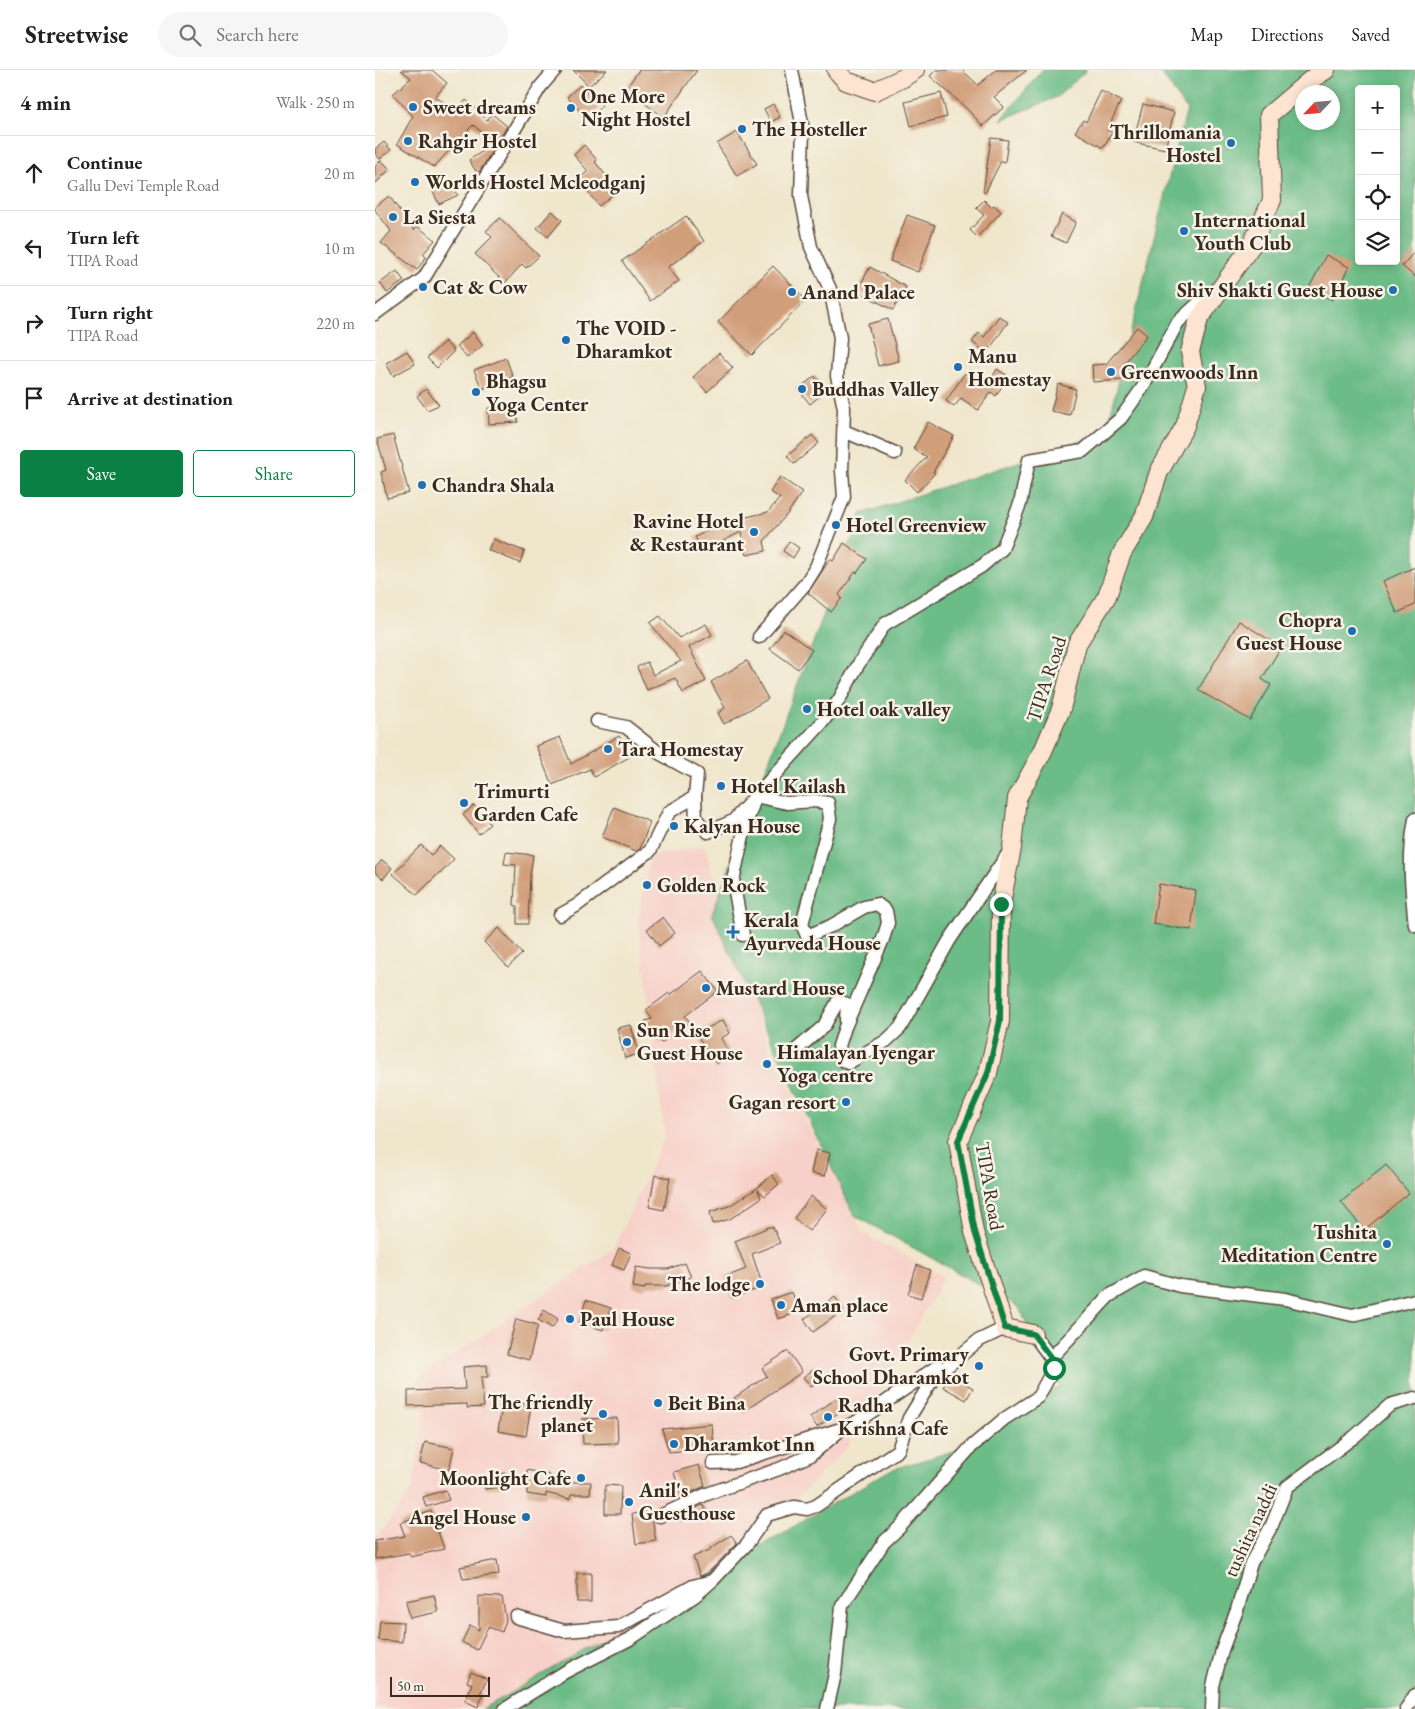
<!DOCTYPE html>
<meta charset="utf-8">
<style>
body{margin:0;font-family:"EB Garamond",serif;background:#f6f6f6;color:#202124}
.controls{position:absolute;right:15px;top:15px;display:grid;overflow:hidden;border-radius:5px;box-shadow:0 2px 8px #0003}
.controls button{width:45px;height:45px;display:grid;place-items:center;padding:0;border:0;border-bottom:1px solid #e0e0e0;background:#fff;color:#202124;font:25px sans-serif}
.compass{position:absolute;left:920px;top:15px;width:45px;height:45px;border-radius:50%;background:#fff;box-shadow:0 2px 8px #0003;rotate:244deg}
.scale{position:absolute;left:15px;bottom:12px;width:100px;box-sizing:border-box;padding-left:5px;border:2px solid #3b2a1e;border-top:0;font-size:14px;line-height:18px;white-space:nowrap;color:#3b2a1e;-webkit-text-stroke:4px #f7f3e8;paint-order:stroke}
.stop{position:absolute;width:15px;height:15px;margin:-11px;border:4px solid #0b8043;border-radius:50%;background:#fff}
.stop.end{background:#0b8043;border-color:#fff;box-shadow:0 1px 5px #0008}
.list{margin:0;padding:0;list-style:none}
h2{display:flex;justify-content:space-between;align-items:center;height:65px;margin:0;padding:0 20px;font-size:21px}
h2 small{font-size:16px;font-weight:400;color:#757577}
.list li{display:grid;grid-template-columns:32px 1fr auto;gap:15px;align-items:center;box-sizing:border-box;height:75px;padding:0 20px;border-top:1px solid #e0e0e0}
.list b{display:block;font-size:19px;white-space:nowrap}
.list p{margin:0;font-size:16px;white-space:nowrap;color:#757577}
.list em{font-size:16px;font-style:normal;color:#757577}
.actions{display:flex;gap:10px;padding:15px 20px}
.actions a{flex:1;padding:11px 0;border:1px solid #0b8043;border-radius:5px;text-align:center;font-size:18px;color:#0b8043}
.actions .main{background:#0b8043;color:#fff}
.icon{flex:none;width:28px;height:28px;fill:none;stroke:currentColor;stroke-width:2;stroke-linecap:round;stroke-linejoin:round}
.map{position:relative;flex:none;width:1040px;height:1639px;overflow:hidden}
header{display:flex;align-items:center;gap:30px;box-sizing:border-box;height:70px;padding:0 25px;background:#fff;border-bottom:1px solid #e0e0e0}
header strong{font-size:24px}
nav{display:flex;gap:28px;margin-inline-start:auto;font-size:18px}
.search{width:350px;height:45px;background:#f6f6f6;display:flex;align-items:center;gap:12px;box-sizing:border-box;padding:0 18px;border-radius:28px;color:#757577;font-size:19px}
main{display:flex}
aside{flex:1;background:#fff}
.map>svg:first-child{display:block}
.built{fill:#f7d1c9}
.forest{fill:#6cbc87;stroke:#547352;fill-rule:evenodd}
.building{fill:#d19e7a}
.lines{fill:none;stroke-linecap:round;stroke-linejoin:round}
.street-casing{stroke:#564638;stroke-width:15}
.secondary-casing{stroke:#564638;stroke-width:20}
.street{stroke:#fff;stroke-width:12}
.secondary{stroke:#fde4d1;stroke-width:18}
.route{stroke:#0b8043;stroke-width:6}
.poi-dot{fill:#1f6fb2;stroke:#f7f3e8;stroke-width:2}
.labels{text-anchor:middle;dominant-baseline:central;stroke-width:5;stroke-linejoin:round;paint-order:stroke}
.poi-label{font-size:20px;font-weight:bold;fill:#3b2a1e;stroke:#f7f3e8;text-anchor:start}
.street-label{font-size:20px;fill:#3b2a1e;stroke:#f7f3e8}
</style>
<header>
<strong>Streetwise</strong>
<div class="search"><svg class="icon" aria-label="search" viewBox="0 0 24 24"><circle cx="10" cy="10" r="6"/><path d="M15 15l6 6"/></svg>Search here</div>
<nav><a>Map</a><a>Directions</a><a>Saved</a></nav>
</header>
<main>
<aside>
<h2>4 min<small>Walk · 250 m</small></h2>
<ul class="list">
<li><svg class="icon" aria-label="ahead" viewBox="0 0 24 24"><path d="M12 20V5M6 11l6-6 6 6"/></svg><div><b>Continue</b><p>Gallu Devi Temple Road</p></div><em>20 m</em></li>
<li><svg class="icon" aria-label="left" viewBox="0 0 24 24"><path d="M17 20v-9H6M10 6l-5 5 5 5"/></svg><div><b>Turn left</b><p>TIPA Road</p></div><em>10 m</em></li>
<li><svg class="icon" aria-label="right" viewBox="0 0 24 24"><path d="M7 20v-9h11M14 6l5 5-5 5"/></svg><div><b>Turn right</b><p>TIPA Road</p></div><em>220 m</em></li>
<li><svg class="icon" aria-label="arrive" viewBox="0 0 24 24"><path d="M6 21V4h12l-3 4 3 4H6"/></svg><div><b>Arrive at destination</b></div></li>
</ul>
<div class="actions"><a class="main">Save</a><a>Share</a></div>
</aside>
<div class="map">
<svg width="1040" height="1639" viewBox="0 0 1040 1639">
<rect width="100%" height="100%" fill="#f7f3e8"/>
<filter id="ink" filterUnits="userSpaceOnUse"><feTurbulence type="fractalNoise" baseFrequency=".02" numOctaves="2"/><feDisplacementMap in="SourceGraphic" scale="10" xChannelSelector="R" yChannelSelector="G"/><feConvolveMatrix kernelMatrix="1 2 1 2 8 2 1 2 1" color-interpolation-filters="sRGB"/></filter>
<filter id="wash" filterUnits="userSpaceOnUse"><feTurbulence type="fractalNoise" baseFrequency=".0096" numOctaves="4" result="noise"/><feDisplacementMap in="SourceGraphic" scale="20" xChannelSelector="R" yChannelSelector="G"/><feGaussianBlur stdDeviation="1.12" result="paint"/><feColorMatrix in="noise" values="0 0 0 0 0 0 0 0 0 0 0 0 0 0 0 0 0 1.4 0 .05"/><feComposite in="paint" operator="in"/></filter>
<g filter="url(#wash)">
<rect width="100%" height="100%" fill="#f0e6cc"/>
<path class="built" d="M329 775 392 973 488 1163 569 1207 485 1355 476 1367 474 1375 350 1502 110 1638 107 1639H0V1469L37 1420 49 1343 42 1309 238 1179 290 1066 282 1009 276 947 263 850 275 787Z"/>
<g class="forest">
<path d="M667 0H712L682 27 626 50Z"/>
<path d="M784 0H1040V1639H108L515 1400 592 1377 662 1327 685 1317 643 1236 479 1145 337 844 486 444 731 363 796 99 812 40ZM984 19H1021V191H984ZM928 22H958V52H928Z"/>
</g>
<g id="blocks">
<g class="building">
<path d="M26 0H57L72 13 60 27 82 40 91 30 112 50 117 44 132 56 105 101 102 103 94 90 105 83 116 70 98 55 59 97 22 74 38 46 18 24 36 8Z"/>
<path d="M198 0H232L214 16Z"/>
<path d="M264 0H322L289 47 250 20Z"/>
<path d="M561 0H587L603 15 621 0H652L619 27 629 37 608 56 592 39 555 6Z"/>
<path d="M205 15 227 35 214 51 192 27Z"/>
<path d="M726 21 746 31 732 60 737 62 728 78 700 62 708 50 711 52Z"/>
<path d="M566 23 572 47 536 56 530 32Z"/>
<path d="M398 34 405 47 396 52 389 39Z"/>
<path d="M768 34 799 42 790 79 758 72Z"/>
<path d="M362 62 382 94 362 106 342 74Z"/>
<path d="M616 68 633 70 630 92 626 91 610 123 608 122Z"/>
<path d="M9 72 16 80 5 89 0 83V79Z"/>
<path d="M209 75 222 90 220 92 243 120 224 136 203 110 213 101 199 85Z"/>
<path d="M6 90 15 99 0 114V97Z"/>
<path d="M65 109 68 115 76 111 83 125 64 134 55 116Z"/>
<path d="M14 126 39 160 42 156 60 170 48 184 51 187 42 200 6 173 16 161 0 140V137Z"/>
<path d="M609 130 616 137 619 135 626 142 602 167 595 160 609 145 601 138Z"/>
<path d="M177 141 187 150 173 167 162 158Z"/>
<path d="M687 144 701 152 691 173 676 166Z"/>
<path d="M532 145 560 155 543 202 515 191Z"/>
<path d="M311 146 329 171 293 197 304 211 275 231 247 191Z"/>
<path d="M125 148 164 186 151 198 147 194 130 213 100 184 117 167 111 161Z"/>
<path d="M1040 181V207L1027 196Z"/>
<path d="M951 185 974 197 957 230 934 218Z"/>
<path d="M398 196 431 230 377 285 343 252Z"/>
<path d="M495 197 531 217 518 240 482 221Z"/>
<path d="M22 201 29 211 12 223 5 213Z"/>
<path d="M624 246 633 252 612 283 597 272 604 263 609 267Z"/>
<path d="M513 249 524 291 503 296 493 254Z"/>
<path d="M762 257 772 265 747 296V310L718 312 717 295 731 294Z"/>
<path d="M98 262 108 275 92 288 82 276Z"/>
<path d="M70 271 79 281 62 298 52 288Z"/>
<path d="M32 281 40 294 18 306 11 293Z"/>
<path d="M344 283 358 298 332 322 318 307Z"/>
<path d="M131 288 138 307 107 319 99 300Z"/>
<path d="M622 299 633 306 621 326 616 322 603 340 586 328 579 337 571 331 590 303 611 318Z"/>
<path d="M440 306 451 321 435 334 423 319Z"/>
<path d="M683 314 701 319 695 345 676 341Z"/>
<path d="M51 319 64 335 52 340 42 326Z"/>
<path d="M141 336 143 352 114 354 113 338Z"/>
<path d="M553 352 579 366 558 402 560 403 542 422 530 410 552 387 538 379Z"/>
<path d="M18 365 34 423 12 428 6 402 11 400 2 369Z"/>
<path d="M437 365 444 373 419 394 412 386Z"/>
<path d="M405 407 427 422 413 443 389 471 391 481 371 485 366 462 328 481 320 467 350 452 393 442 405 428 395 422Z"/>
<path d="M118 469 149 481 145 493 113 480Z"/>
<path d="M414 471 424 478 418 488 408 481Z"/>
<path d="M469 473 492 489 482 503 480 502 464 525 467 528 456 542 433 523 455 489 458 491Z"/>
<path d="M1040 497V535L1022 543 1008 511Z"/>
<path d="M285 546 304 568 331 554 337 565 314 577 331 611 308 623 300 608 272 620 262 597 272 592 278 605 306 591 275 553Z"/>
<path d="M864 551 906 577 887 609 896 615 875 650 823 620Z"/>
<path d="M409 560 437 580 423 599 395 579Z"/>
<path d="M372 591 393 629 349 654 343 643 350 638 336 612Z"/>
<path d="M244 666 256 686 219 707 215 699 177 715 161 676 185 667 196 694Z"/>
<path d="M99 735 115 754 104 764 88 745Z"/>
<path d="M239 737 275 752 265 779 261 781 227 767Z"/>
<path d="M46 775 56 785 65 776 79 789 65 804 64 803 42 825 18 804Z"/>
<path d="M131 782 158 785 155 806 153 854H142V836L139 835 141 795 129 794Z"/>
<path d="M7 790 17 798 8 809 0 802V798Z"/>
<path d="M784 814 821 820 816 860 778 854Z"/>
<path d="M288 847 300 863 284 876 272 859Z"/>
<path d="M124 858 147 884 133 897 109 872Z"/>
<path d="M327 901 343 921 310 946 315 952 286 973 270 951 277 949 271 940 294 923 295 925Z"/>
<path d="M348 950 355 963 346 968 356 986 341 994 321 964Z"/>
<path d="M256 955 264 984 250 988 242 958Z"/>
<path d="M441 1080 455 1083 450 1106 436 1103Z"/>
<path d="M1011 1095 1034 1123 989 1160 966 1132Z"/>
<path d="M280 1105 295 1108 289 1140 274 1137Z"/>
<path d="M397 1105 404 1114 390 1126 383 1120 386 1128 355 1149 338 1154 335 1142 354 1136 381 1119Z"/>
<path d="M436 1126 452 1139 434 1161 419 1148Z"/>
<path d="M394 1157H398L405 1173 377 1184 388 1217 357 1228 350 1207 371 1199 360 1171Z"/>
<path d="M244 1178 256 1183 249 1200 237 1195Z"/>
<path d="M310 1193 316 1207 291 1216H270V1219L258 1217 261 1197 275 1199H293Z"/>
<path d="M542 1195 555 1200 546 1228 533 1224Z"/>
<path d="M417 1222 424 1242 403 1249 396 1229Z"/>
<path d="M460 1227 469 1240 438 1262 429 1249Z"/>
<path d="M211 1230 236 1238 228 1260 204 1252Z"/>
<path d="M169 1240 183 1249 177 1258 163 1250Z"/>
<path d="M141 1249 163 1255 154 1290 132 1284Z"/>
<path d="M413 1281 427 1302 368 1342 359 1328 392 1306 387 1298Z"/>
<path d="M112 1295 113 1307H106L109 1337 92 1338V1334L33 1336V1321L90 1319 88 1297Z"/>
<path d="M438 1300 445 1309 436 1316 428 1307Z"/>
<path d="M575 1305 598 1318 591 1330 568 1317Z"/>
<path d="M462 1328 469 1339 442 1357 435 1347Z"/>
<path d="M128 1330 156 1335 151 1366 123 1361Z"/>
<path d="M242 1348 243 1373 208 1374 207 1349Z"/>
<path d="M337 1354 339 1378 294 1382 287 1359Z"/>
<path d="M50 1372 79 1378 74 1400 45 1393Z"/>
<path d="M324 1395 330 1416 306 1427 299 1402Z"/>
<path d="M152 1400 175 1405 174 1406 196 1412H216L215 1424H196L195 1429 171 1423V1427L152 1424Z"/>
<path d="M130 1403 132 1416 110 1419 109 1408Z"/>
<path d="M230 1415 246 1416 245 1444H230Z"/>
<path d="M70 1420 74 1430 51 1437 48 1427Z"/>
<path d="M328 1435 331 1440 304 1451 302 1447Z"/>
<path d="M56 1441 69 1479 36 1487 34 1483 0 1489V1471L30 1466 25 1453Z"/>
<path d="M278 1442 277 1446 281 1471 261 1474 257 1444Z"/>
<path d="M356 1465 362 1473 333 1503 325 1506 318 1487 337 1479 336 1478Z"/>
<path d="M122 1490 124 1505 88 1509 85 1497Z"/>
<rect x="202" y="1503" width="14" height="29"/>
<path d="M59 1525 63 1542 35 1548 31 1531Z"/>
<path d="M104 1526 127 1527 131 1550 127 1562 113 1557 102 1580 87 1572 95 1555 104 1560Z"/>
<path d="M5 1551 28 1552 27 1572 3 1570Z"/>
<path d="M96 1602 112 1609 105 1624 108 1625 103 1637 90 1631 97 1614 92 1612Z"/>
</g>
</g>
</g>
<g filter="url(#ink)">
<use href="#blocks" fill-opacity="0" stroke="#564638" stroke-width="1"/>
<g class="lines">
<g class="street-casing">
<g id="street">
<path d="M0 244 49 208 166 16 180 0"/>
<path d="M469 361 520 383"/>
<path d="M384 567 431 513 441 497 469 427 467 401 469 338 462 306 465 268 455 219 436 177 426 126 428 59 417 0"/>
<path d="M222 651 251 657 284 683 322 704 320 727 321 749 333 762 358 751 446 654 464 630 483 595 510 554 607 496 627 479 645 434 654 390 708 381 746 348 768 317 803 252 827 230 840 226"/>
<path d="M1040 749C1033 787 1036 817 1040 855"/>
<path d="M185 845 201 836 275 781 294 742 320 727"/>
<path d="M368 865 358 811 370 756 381 726 412 733 439 731 453 733 455 749 427 854 432 866 456 856 489 837 502 834 511 841 513 853 508 869 470 957 464 976 466 989 473 993 511 971 525 958 574 871 634 782"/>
<path d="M421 980 449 956 463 931 472 934 471 950"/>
<path d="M676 1288 734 1226 769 1206 805 1216 910 1229 977 1245 1040 1230"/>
<path d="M338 1393 361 1392 469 1358 483 1351 563 1296"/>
<path d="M285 1446 332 1424 404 1399 436 1385 463 1362"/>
<path d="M141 1547 189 1561 243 1557 318 1516 333 1512"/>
<path d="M130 1639 190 1602 255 1569 321 1525 338 1510 372 1474 392 1445 419 1437 432 1439 441 1436 523 1380 534 1348 559 1307 603 1271 630 1258"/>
<path d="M452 1639 460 1604 467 1536 509 1472 524 1458 596 1377 629 1349 663 1327 679 1298 676 1288 658 1264"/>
<path d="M837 1639 838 1616 847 1580 862 1540 876 1493 897 1455 912 1417 979 1367 1015 1335 1040 1328"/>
<path d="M1031 1639 1040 1625"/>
</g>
</g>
<g class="secondary-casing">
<g id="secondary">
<path d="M461 0 471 11 500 21 528 8 540 0"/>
<path d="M658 1264 630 1258 599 1162 583 1071 613 1003 625 951 626 834 637 778 642 728 668 681 686 639 702 574 732 526 747 483 769 447 784 402 810 356 822 316 815 282 824 249 876 176 897 130 894 45 934 11 951 0"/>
</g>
</g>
<use href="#street" class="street"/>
<use href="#secondary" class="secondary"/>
</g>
</g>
<g class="lines" filter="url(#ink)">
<path class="route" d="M626 834 625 951 613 1003 583 1071 600 1162 630 1258 658 1264 676 1288 679 1298"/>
</g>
<g class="poi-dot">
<circle cx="38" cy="37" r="5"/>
<circle cx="196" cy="38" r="5"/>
<circle cx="367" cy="59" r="5"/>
<circle cx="33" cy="71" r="5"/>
<circle cx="856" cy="73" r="5"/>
<circle cx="40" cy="112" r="5"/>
<circle cx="18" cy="147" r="5"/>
<circle cx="809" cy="161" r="5"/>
<circle cx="48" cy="217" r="5"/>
<circle cx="1018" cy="220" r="5"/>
<circle cx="417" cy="222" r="5"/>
<circle cx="191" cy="270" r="5"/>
<circle cx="583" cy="297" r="5"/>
<circle cx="736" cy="302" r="5"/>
<circle cx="427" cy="319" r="5"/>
<circle cx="101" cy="322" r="5"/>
<circle cx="47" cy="415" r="5"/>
<circle cx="461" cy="455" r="5"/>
<circle cx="379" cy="462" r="5"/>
<circle cx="977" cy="561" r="5"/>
<circle cx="432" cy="639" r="5"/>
<circle cx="233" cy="679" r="5"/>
<circle cx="346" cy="716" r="5"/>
<circle cx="89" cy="733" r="5"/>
<circle cx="299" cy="756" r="5"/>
<circle cx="272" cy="815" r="5"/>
<path d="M355.5 854.5h5v5h5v5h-5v5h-5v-5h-5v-5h5z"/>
<circle cx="331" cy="918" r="5"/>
<circle cx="252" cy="972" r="5"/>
<circle cx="392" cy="994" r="5"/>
<circle cx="471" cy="1032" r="5"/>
<circle cx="1012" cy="1174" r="5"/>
<circle cx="385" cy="1214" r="5"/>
<circle cx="406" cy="1235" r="5"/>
<circle cx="195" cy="1249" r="5"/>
<circle cx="604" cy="1296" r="5"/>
<circle cx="283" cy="1333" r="5"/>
<circle cx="228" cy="1344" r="5"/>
<circle cx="453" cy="1347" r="5"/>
<circle cx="299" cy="1374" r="5"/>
<circle cx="206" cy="1408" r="5"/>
<circle cx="254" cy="1432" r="5"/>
<circle cx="151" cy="1447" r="5"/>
</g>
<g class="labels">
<g class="poi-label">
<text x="206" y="26">One More<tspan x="206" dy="23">Night Hostel</tspan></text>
<text x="48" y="37">Sweet dreams</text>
<text x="377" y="59">The Hosteller</text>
<text x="846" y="62" text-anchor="end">Thrillomania<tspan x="846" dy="23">Hostel</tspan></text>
<text x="43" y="71">Rahgir Hostel</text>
<text x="50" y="112">Worlds Hostel Mcleodganj</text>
<text x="28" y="147">La Siesta</text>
<text x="819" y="150">International<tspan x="819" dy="23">Youth Club</tspan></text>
<text x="58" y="217">Cat &amp; Cow</text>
<text x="1008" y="220" text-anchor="end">Shiv Shakti Guest House</text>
<text x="427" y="222">Anand Palace</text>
<text x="201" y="258">The VOID -<tspan x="201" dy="23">Dharamkot</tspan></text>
<text x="593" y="286">Manu<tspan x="593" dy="23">Homestay</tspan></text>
<text x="746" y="302">Greenwoods Inn</text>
<text x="111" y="311">Bhagsu<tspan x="111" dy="23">Yoga Center</tspan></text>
<text x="437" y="319">Buddhas Valley</text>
<text x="57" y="415">Chandra Shala</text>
<text x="369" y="451" text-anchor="end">Ravine Hotel<tspan x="369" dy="23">&amp; Restaurant</tspan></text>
<text x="471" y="455">Hotel Greenview</text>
<text x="967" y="550" text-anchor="end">Chopra<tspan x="967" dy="23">Guest House</tspan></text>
<text x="442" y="639">Hotel oak valley</text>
<text x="243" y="679">Tara Homestay</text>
<text x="356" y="716">Hotel Kailash</text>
<text x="99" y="721">Trimurti<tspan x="99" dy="23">Garden Cafe</tspan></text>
<text x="309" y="756">Kalyan House</text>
<text x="282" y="815">Golden Rock</text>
<text x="369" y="850">Kerala<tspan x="369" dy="23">Ayurveda House</tspan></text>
<text x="341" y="918">Mustard House</text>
<text x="262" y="960">Sun Rise<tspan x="262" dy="23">Guest House</tspan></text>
<text x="402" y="982">Himalayan Iyengar<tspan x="402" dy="23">Yoga centre</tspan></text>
<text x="461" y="1032" text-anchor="end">Gagan resort</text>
<text x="1002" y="1162" text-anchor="end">Tushita<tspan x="1002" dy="23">Meditation Centre</tspan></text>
<text x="375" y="1214" text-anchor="end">The lodge</text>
<text x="416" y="1235">Aman place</text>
<text x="205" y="1249">Paul House</text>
<text x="594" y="1284" text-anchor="end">Govt. Primary<tspan x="594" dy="23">School Dharamkot</tspan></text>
<text x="218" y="1332" text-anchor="end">The friendly<tspan x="218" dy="23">planet</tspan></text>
<text x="293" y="1333">Beit Bina</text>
<text x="463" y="1335">Radha<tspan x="463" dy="23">Krishna Cafe</tspan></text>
<text x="309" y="1374">Dharamkot Inn</text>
<text x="196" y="1408" text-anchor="end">Moonlight Cafe</text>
<text x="264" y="1420">Anil's<tspan x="264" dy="23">Guesthouse</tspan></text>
<text x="141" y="1447" text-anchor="end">Angel House</text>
</g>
<g class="street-label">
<text transform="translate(671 609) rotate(-72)">TIPA Road</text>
<text transform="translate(615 1116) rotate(80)">TIPA Road</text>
<text transform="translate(875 1460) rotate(-65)">tushita naddi</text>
</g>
</g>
</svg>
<div class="controls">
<button>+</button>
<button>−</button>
<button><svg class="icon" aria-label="locate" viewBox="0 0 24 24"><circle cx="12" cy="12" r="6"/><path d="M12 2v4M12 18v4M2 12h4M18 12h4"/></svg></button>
<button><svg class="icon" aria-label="layers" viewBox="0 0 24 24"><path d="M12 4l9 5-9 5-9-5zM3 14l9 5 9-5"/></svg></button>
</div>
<svg class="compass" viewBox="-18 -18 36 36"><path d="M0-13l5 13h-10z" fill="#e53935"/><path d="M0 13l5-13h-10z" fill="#757577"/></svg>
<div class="scale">50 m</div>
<div class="stop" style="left:679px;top:1298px"></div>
<div class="stop end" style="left:626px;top:834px"></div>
</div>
</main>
